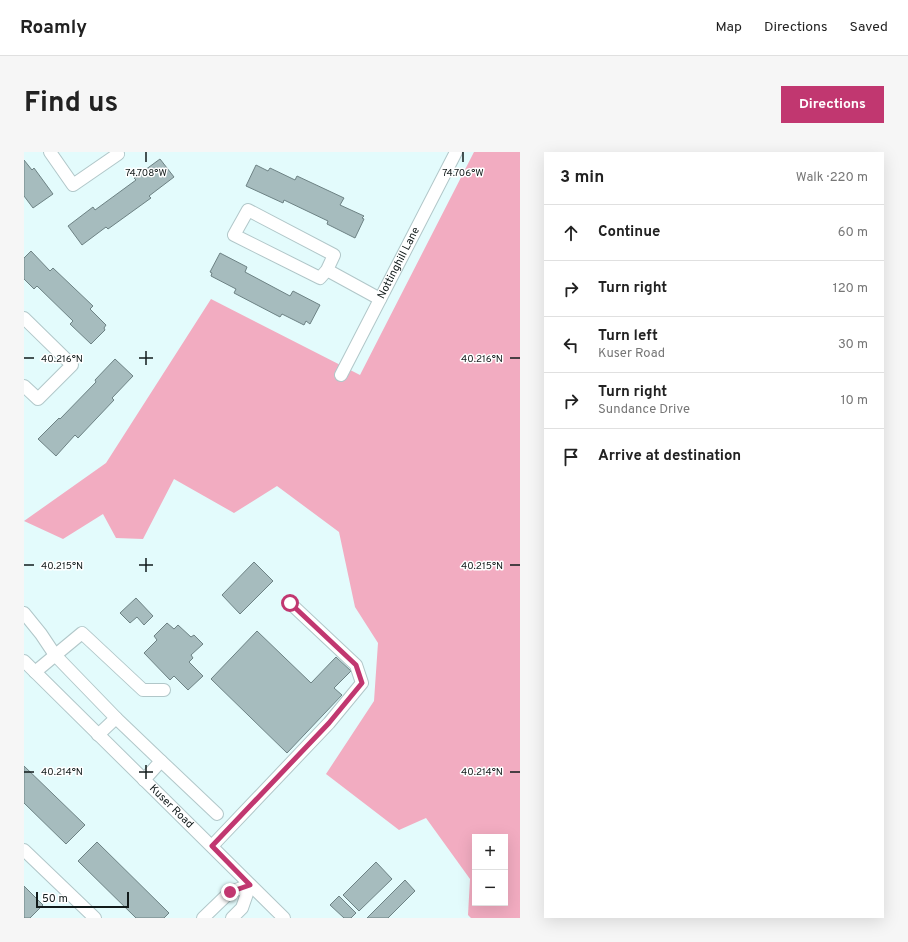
<!DOCTYPE html>
<meta charset="utf-8">
<style>
body{margin:0;font-family:Overpass,sans-serif;background:#f6f6f6;color:#222}
.controls{position:absolute;right:12px;bottom:12px;display:grid;overflow:hidden;border-radius:0px;box-shadow:0 4px 16px #0002}
.controls button{width:36px;height:36px;display:grid;place-items:center;padding:0;border:0;border-bottom:1px solid #e0e0e0;background:#fff;color:#222;font:20px sans-serif}
.scale{position:absolute;left:12px;bottom:10px;width:93px;box-sizing:border-box;padding-left:4px;border:2px solid #121b1b;border-top:0;font-size:11px;line-height:14px;white-space:nowrap;color:#121b1b;-webkit-text-stroke:3px #fff;paint-order:stroke}
.stop{position:absolute;width:12px;height:12px;margin:-9px;border:3px solid #c13770;border-radius:50%;background:#fff}
.stop.end{background:#c13770;border-color:#fff;box-shadow:0 1px 4px #0008}
.list{margin:0;padding:0;list-style:none}
h2{display:flex;justify-content:space-between;align-items:center;height:52px;margin:0;padding:0 16px;font-size:17px}
h2 small{font-size:13px;font-weight:400;color:#767676}
.list li{display:grid;grid-template-columns:26px 1fr auto;gap:12px;align-items:center;box-sizing:border-box;height:56px;padding:0 16px;border-top:1px solid #e0e0e0}
.list b{display:block;font-size:15px;white-space:nowrap}
.list p{margin:0;font-size:13px;white-space:nowrap;color:#767676}
.list em{font-size:13px;font-style:normal;color:#767676}
.icon{flex:none;width:22px;height:22px;fill:none;stroke:currentColor;stroke-width:2;stroke-linecap:round;stroke-linejoin:round}
.map{position:relative;flex:none;width:496px;height:766px;overflow:hidden;border-radius:0px}
header{display:flex;align-items:center;gap:24px;box-sizing:border-box;height:56px;padding:0 20px;background:#fff;border-bottom:1px solid #e0e0e0}
header strong{font-size:19px}
nav{display:flex;gap:22px;margin-inline-start:auto;font-size:14px}
.intro{display:flex;align-items:center;justify-content:space-between;box-sizing:border-box;height:96px;padding:0 24px}
h1{margin:0;font-size:28px}
.button{padding:10px 18px;border-radius:0px;background:#c13770;color:#fff;font-size:14px;font-weight:700}
main{display:flex;gap:24px;padding:0 24px}
aside{flex:1;background:#fff;border-radius:0px;box-shadow:0 4px 16px #0002}
.map>svg:first-child{display:block}
.green{fill:#f2acc1;fill-rule:evenodd}
.building{fill:#a6bcbe;stroke:#6d8284}
.lines{fill:none;stroke-linecap:round;stroke-linejoin:round}
.minor-casing{stroke:#b1c7c9;stroke-width:14}
.minor{stroke:#fff;stroke-width:12}
.route{stroke:#c13770;stroke-width:5}
.ticks{fill:none;stroke:#121b1b;stroke-width:1.5}
.labels{text-anchor:middle;dominant-baseline:central;stroke-width:3;stroke-linejoin:round;paint-order:stroke}
.street-label{font-size:11px;fill:#121b1b;stroke:#fff}
.ticks-label{font-size:10px;text-anchor:middle;fill:#121b1b;stroke:#fff;stroke-width:3;stroke-linejoin:round;paint-order:stroke}
</style>
<header>
<strong>Roamly</strong>
<nav><a>Map</a><a>Directions</a><a>Saved</a></nav>
</header>
<div class="intro"><h1>Find us</h1><a class="button">Directions</a></div>
<main>
<div class="map">
<svg width="496" height="766" viewBox="0 0 496 766">
<rect width="100%" height="100%" fill="#e3fbfc"/>
<path class="green" d="M450 0H496V766H447L444 763 446 727 402 666 375 678 302 622 350 549 354 491 331 455 315 380 253 334 210 361 150 327 119 387 92 386 79 362 39 387 0 369 82 311 187 147 336 223ZM451 685H481V751H451Z"/>
<g class="building">
<path d="M136 7 150 25 125 44 127 46 84 77 82 75 58 93 44 74 69 55 71 58 112 28 110 26Z"/>
<path d="M0 8 8 18 10 16 29 42 9 56 0 44Z"/>
<path d="M232 13 244 19 246 16 271 28 273 24 320 46 316 53 340 64 338 66 340 67 331 86 303 72 304 69 260 48 259 51 222 34Z"/>
<path d="M7 99 26 119 29 116 69 154 66 157 82 173 80 176 81 178 67 192 46 172 49 169 13 134 10 137 0 127V106Z"/>
<path d="M196 101 223 115 221 120 266 144 269 139 296 153 286 172 282 169 280 173 258 162 256 165 210 141 212 137 187 124 188 121 186 120Z"/>
<path d="M91 207 109 224 88 246 90 248 54 286 51 283 32 304 14 287 35 266 36 267 72 230 71 228Z"/>
<path d="M230 410 249 429 216 462 198 443Z"/>
<path d="M112 446 129 464 120 473 113 465 106 471 96 461Z"/>
<path d="M143 471 150 477 154 473 167 485 170 483 179 492 167 503 169 506 165 510 179 524 164 538 150 524 146 528 120 501 133 488 130 484Z"/>
<path d="M233 479 287 531 312 505 327 519 310 536 318 543 263 601 187 527Z"/>
<path d="M0 614 61 673 42 692 0 651Z"/>
<path d="M73 690 145 761 140 766H112L54 709Z"/>
<path d="M352 710 368 727 335 759 319 743Z"/>
<path d="M381 728 391 739 364 766H343Z"/>
<path d="M0 734 19 753 6 766H0Z"/>
<path d="M315 744 332 761 327 766H320L306 753Z"/>
</g>
<g class="lines">
<g class="minor-casing">
<g id="minor">
<path d="M26 0 49 33 94 2 93 0"/>
<path d="M303 118 296 126 210 83 224 58 310 103 303 118 356 147"/>
<path d="M0 166 48 213 14 247 0 234"/>
<path id="s1" d="M317 223 432 0"/>
<path d="M0 461 17 482 31 503 92 566 74 583"/>
<path id="s2" d="M0 509 260 766"/>
<path d="M11 520 58 481 119 538H140"/>
<path d="M92 566 137 609 120 628"/>
<path d="M137 609 193 662"/>
<path d="M188 694 305 571 338 531 332 513 266 451"/>
<path d="M0 698 71 766"/>
<path d="M179 766 206 740 226 733"/>
<path d="M208 766 218 756 226 733"/>
</g>
</g>
<use href="#minor" class="minor"/>
</g>
<g class="lines">
<path class="route" d="M206 740 226 733 188 694 305 571 338 531 332 513 266 451"/>
</g>
<path class="ticks" d="M122 0V10M439 0V10M122 199V213M0 206H10M115 206H129M486 206H496M122 406V420M0 413H10M115 413H129M486 413H496M122 613V627M0 620H10M115 620H129M486 620H496"/>
<g class="labels">
<g class="street-label">
<text stroke="none"><textPath href="#s1" startOffset="126">Nottinghill Lane</textPath></text>
<text stroke="none"><textPath href="#s2" startOffset="207">Kuser Road</textPath></text>
</g>
</g>
<g class="ticks-label">
<text x="122" y="24">74.708°W</text>
<text x="439" y="24">74.706°W</text>
<text x="38" y="210">40.216°N</text>
<text x="458" y="210">40.216°N</text>
<text x="38" y="417">40.215°N</text>
<text x="458" y="417">40.215°N</text>
<text x="38" y="623">40.214°N</text>
<text x="458" y="623">40.214°N</text>
</g>
</svg>
<div class="controls">
<button>+</button>
<button>−</button>
</div>
<div class="scale">50 m</div>
<div class="stop" style="left:266px;top:451px"></div>
<div class="stop end" style="left:206px;top:740px"></div>
</div>
<aside>
<h2>3 min<small>Walk · 220 m</small></h2>
<ul class="list">
<li><svg class="icon" aria-label="ahead" viewBox="0 0 24 24"><path d="M12 20V5M6 11l6-6 6 6"/></svg><div><b>Continue</b></div><em>60 m</em></li>
<li><svg class="icon" aria-label="right" viewBox="0 0 24 24"><path d="M7 20v-9h11M14 6l5 5-5 5"/></svg><div><b>Turn right</b></div><em>120 m</em></li>
<li><svg class="icon" aria-label="left" viewBox="0 0 24 24"><path d="M17 20v-9H6M10 6l-5 5 5 5"/></svg><div><b>Turn left</b><p>Kuser Road</p></div><em>30 m</em></li>
<li><svg class="icon" aria-label="right" viewBox="0 0 24 24"><path d="M7 20v-9h11M14 6l5 5-5 5"/></svg><div><b>Turn right</b><p>Sundance Drive</p></div><em>10 m</em></li>
<li><svg class="icon" aria-label="arrive" viewBox="0 0 24 24"><path d="M6 21V4h12l-3 4 3 4H6"/></svg><div><b>Arrive at destination</b></div></li>
</ul>
</aside>
</main>
